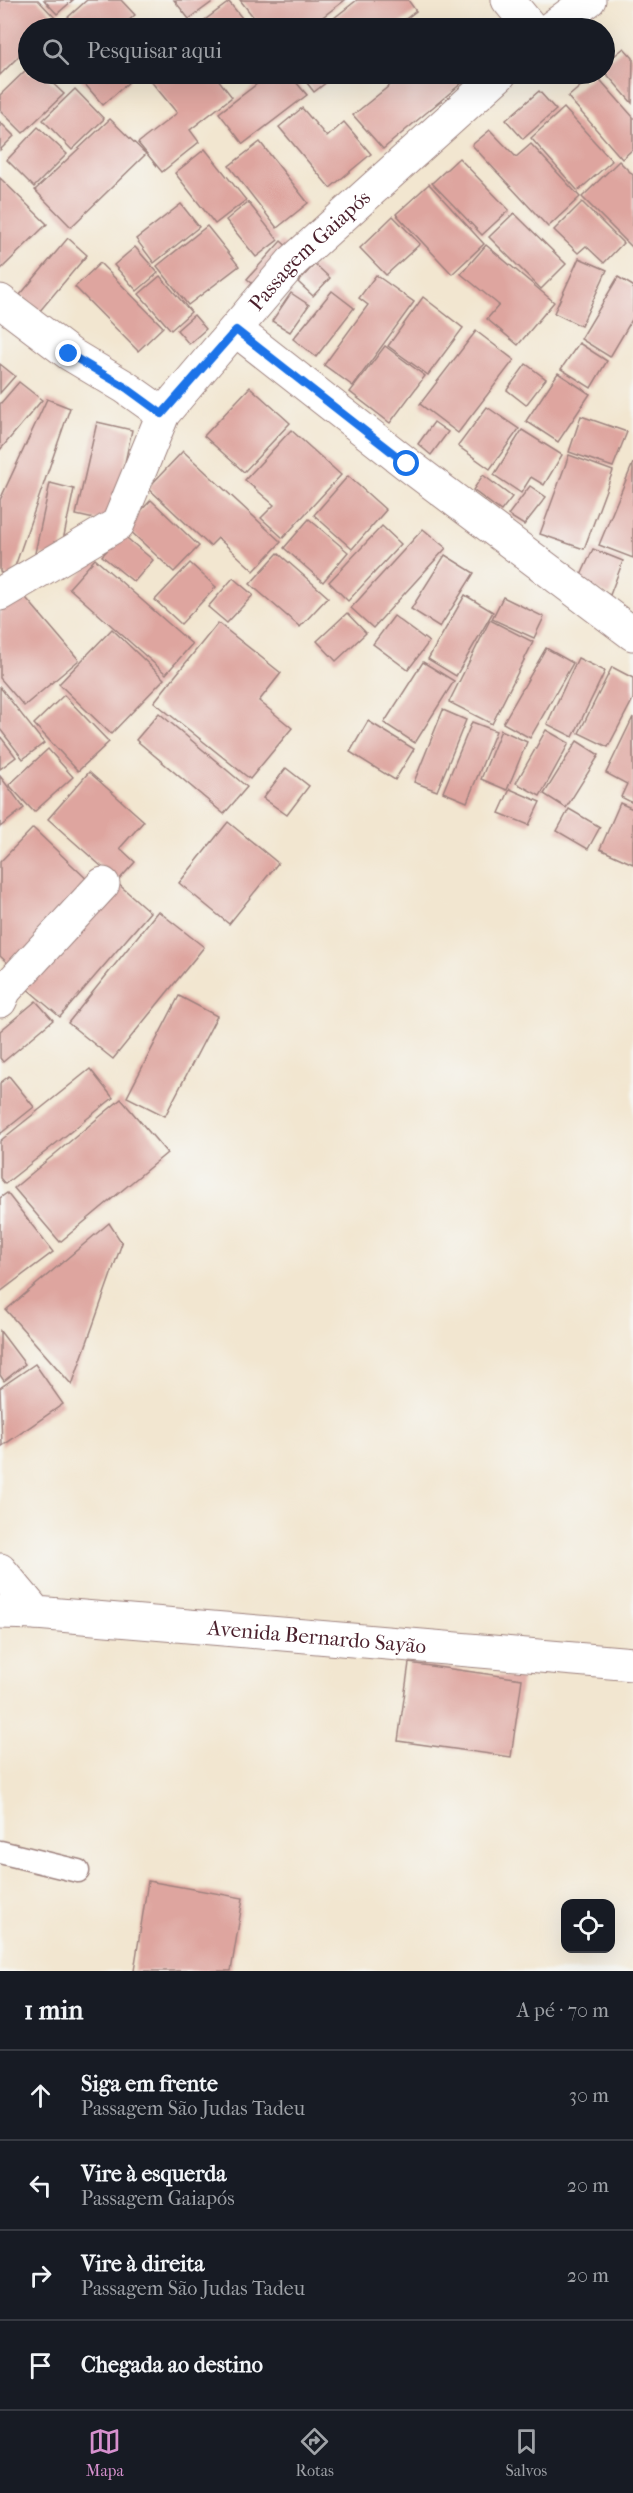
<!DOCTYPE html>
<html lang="pt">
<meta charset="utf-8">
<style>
body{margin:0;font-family:"IM FELL French Canon",serif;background:#242831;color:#f1f3f6}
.controls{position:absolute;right:18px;bottom:18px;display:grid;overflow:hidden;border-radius:12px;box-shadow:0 6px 24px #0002}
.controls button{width:54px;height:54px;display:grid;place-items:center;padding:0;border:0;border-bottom:2px solid #363941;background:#171b24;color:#f1f3f6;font:30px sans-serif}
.stop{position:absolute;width:18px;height:18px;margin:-14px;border:4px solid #1a73e8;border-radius:50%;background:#fff}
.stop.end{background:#1a73e8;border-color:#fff;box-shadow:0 2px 6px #0008}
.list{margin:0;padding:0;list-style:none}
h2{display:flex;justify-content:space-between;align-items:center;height:78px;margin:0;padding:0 24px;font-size:26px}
h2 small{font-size:20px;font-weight:400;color:#9ea1a6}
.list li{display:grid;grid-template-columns:39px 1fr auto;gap:18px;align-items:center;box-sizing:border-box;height:90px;padding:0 24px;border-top:2px solid #363941}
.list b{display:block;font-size:22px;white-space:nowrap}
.list p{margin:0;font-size:20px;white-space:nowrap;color:#9ea1a6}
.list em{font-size:20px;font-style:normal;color:#9ea1a6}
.icon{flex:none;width:33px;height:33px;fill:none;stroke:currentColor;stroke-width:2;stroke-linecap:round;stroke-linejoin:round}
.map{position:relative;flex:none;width:633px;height:1971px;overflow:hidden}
.search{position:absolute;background:#171b24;box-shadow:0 6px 24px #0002;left:18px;right:18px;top:18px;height:66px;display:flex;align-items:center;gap:15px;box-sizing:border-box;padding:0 21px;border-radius:33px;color:#9ea1a6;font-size:22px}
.sheet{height:438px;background:#171b24}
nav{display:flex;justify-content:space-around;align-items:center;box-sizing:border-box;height:84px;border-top:2px solid #363941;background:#171b24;font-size:16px;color:#9ea1a6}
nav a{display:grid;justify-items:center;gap:3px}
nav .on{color:#d690ce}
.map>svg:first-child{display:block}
.building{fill:#dea59f}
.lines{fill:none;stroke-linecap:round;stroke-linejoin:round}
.service-casing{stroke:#9e827e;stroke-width:25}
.minor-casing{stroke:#9e827e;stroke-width:35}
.tertiary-casing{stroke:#9e827e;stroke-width:35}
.secondary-casing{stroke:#9e827e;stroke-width:35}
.service{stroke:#fff;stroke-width:22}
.minor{stroke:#fff;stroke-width:33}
.tertiary{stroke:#fff;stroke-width:33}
.secondary{stroke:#fff;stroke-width:33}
.route{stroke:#1a73e8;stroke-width:8}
.labels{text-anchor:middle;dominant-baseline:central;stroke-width:4.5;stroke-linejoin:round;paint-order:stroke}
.street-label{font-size:21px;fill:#4a1f2b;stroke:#f6f6f2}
</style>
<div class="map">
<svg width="633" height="1971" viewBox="0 0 633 1971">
<rect width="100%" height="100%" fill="#f6f6f2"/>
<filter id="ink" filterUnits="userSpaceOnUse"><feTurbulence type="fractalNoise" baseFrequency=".0167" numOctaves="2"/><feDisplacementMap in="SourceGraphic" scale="12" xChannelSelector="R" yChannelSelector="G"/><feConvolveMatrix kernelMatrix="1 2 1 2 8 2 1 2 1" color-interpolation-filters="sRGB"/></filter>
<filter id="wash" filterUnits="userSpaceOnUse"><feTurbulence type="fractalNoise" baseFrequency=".008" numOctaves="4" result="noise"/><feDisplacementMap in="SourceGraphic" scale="24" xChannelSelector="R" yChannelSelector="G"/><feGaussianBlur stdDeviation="1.35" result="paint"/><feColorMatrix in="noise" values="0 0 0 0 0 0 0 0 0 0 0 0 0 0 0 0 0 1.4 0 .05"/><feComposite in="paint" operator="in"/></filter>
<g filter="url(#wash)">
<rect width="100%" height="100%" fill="#f2e6d0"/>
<g id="blocks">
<g class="building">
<path d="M0 0H38L56 19 47 28H28V47L0 75Z"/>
<path d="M44 0H73L57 14Z"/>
<path d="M87 0H121L135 15 120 28H56Z"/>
<path d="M174 0H215L189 19Z"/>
<path d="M240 0H345L308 28H262Z"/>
<path d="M357 0H408L416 11 394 28H342L334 18Z"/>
<path d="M229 2 250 28H194Z"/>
<path d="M624 48 633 58 632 103 604 71V64Z"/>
<path d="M28 68V74H43L64 94 23 133 0 110V95Z"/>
<path d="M79 74H124L130 81 103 105 77 75Z"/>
<path d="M145 74H214L232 97 190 130 199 142 162 172 138 143 177 113Z"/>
<path d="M270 74H289L307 95 243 144 219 113Z"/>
<path d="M300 74H337L314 92Z"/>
<path d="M404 74H456L463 82 383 149 353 115Z"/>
<path d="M595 74 633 117V149L622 159 568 97Z"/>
<path d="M75 89 104 119 72 150 43 120Z"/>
<path d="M539 91 556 110 523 139 506 120Z"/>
<path d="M302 108 327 137 344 122 371 154 330 188 279 127Z"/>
<path d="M564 108 612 161 578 191 531 138Z"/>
<path d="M110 119 146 154 71 227 35 190Z"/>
<path d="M0 122 14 136 0 150Z"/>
<path d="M38 127 67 154 34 187 7 160Z"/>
<path d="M490 130 516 157 531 144 580 197 548 227 472 145Z"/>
<path d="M260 142 308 203 277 228 229 166Z"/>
<path d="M205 149 246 200 215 224 175 173Z"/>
<path d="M459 158 509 210 482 235 432 183Z"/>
<path d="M619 161 633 175V248L582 197Z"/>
<path d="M0 178 47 224 0 270Z"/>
<path d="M429 184 484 244 452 274 396 214Z"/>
<path d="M248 202 278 240 256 257 226 220Z"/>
<path d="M582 202 623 243 604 263 586 246 578 253 554 230Z"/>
<path d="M181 204 199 227 154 263 136 239Z"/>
<path d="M514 213 566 264 541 289 489 237Z"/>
<path d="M393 216 420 244 386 275 360 248Z"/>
<path d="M207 226 239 266 188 305 157 266Z"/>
<path d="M68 238 87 255 39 312 20 295Z"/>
<path d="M281 241 293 252 258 288 247 279Z"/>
<path d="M486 245 554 302 518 345 487 319 499 305 461 274Z"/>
<path d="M135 247 158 273 137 291 114 265Z"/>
<path d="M579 258 607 270 581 326 554 313Z"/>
<path d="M100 263 163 327 138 351 75 287Z"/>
<path d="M315 264 330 278 313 296 298 282Z"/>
<path d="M376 275 414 302 353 386 324 365 368 305 359 298Z"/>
<path d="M160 276 191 312 171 330 139 294Z"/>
<path d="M618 277 633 286V318L610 357 581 339Z"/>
<path d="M332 291 354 308 316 357 293 339Z"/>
<path d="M291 293 309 305 290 332 272 321Z"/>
<path d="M423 297 463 328 428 375 388 346Z"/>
<path d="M194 315 206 329 189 344 177 330Z"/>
<path d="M476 331 514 360 458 433 420 404Z"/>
<path d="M579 343 607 361 591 388 561 369Z"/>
<path d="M385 346 425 376 390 423 350 392Z"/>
<path d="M0 364 15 376 0 393Z"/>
<path d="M526 364 546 379 526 405 507 390Z"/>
<path d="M558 373 590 394 558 442 526 421Z"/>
<path d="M19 382 42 400 0 450V404Z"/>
<path d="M250 387 290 423 244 472 204 436Z"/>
<path d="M47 399 70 408 11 578 0 572V500Z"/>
<path d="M487 407 519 429 490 469 458 446Z"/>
<path d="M581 416 627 432 613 467 569 452Z"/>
<path d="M97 422 132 430 112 523 76 515Z"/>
<path d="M434 422 448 432 431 455 418 444Z"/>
<path d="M291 430 341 475 283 538 261 518 274 505 245 480Z"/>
<path d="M522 430 562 455 544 485 531 477 521 493 494 475Z"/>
<path d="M183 451 281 542 254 571 218 538 210 546 148 488Z"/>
<path d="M569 455 613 471 584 549 540 534Z"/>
<path d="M633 463V558L599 545Z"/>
<path d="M483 475 512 497 501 511 473 490Z"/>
<path d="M348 476 386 510 352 549 314 515Z"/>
<path d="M50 483 74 489 59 559 35 553Z"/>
<path d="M530 486 546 497 524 525 508 515Z"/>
<path d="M151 500 199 546 174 572 126 527Z"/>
<path d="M309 519 348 552 323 582 284 548Z"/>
<path d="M382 526 401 544 348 601 329 582Z"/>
<path d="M423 529 446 548 373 628 351 608Z"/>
<path d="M122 534 153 560 134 582 102 556Z"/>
<path d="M593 549 623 561 610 595 578 582Z"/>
<path d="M278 553 328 597 300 627 250 584Z"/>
<path d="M445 555 474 573 440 627 411 609Z"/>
<path d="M95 559 192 644 166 674 69 588Z"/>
<path d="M190 563 216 587 181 624 155 600Z"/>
<path d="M233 578 253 595 227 623 208 607Z"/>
<path d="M21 592 79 660 24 706 0 678V610Z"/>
<path d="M465 595 493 612 456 676 428 659Z"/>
<path d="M503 597 544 617 534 638 492 619Z"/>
<path d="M347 613 366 633 336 661 317 641Z"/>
<path d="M394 616 429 642 408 670 373 644Z"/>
<path d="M490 620 533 642 492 724 449 702Z"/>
<path d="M218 623 281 673 259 701 292 728 250 779 154 702Z"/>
<path d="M112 629 164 679 111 734 59 684Z"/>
<path d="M546 648 573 663 530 738 503 723Z"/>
<path d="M578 658 605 671 573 737 547 724Z"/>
<path d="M423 662 454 681 415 743 384 723Z"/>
<path d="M612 667 633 678V699L608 747 579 733Z"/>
<path d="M0 687 44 743 23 759 0 729Z"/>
<path d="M64 695 109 742 78 771 34 724Z"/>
<path d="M443 710 466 720 437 791 414 782Z"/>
<path d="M159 713 247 787 224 814 136 740Z"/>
<path d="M633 717V803L621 797 627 784 606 773Z"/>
<path d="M368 721 414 749 395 780 350 752Z"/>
<path d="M472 722 496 731 467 802 443 792Z"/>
<path d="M501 730 527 742 507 790 481 779Z"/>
<path d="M546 730 569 743 540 796 516 783Z"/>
<path d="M0 736 16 757 0 769Z"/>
<path d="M577 741 599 755 566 808 544 794Z"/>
<path d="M48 749 73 777 34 812 9 785Z"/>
<path d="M286 768 309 786 287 815 263 798Z"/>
<path d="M89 772 144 821 120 848 135 862 118 881 48 819Z"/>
<path d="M0 776 24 808 0 827Z"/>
<path d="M510 789 540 802 529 825 499 813Z"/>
<path d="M620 803 633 809V864L600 849Z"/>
<path d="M569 809 600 827 588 849 557 831Z"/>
<path d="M228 822 278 863 229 924 179 883Z"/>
<path d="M33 828 93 885 13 968 0 956V862Z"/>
<path d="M116 882 150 912 60 1017 25 987Z"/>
<path d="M158 911 204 947 113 1059 68 1023Z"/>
<path d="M179 996 217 1016 165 1116 127 1097Z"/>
<path d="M36 1001 53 1020 3 1062 0 1058V1031Z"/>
<path d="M90 1069 113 1098 5 1184 0 1178V1141Z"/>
<path d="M9 1076 34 1107 0 1134V1083Z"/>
<path d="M121 1099 167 1153 60 1242 14 1188Z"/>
<path d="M7 1193 53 1252 0 1292V1198Z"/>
<path d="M109 1223 122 1243 72 1385 6 1310Z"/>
<path d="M0 1331 25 1364 4 1381 0 1375Z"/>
<path d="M35 1364 63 1404 2 1446 0 1388Z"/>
<path d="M409 1663 522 1679 511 1757 398 1741Z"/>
<path d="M148 1881 243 1898 231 1971H134Z"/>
</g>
</g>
</g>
<g filter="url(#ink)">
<use href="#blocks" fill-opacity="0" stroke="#9e827e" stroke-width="1.5"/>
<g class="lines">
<g class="service-casing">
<path id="service" d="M0 1852 78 1871"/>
</g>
<g class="minor-casing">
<g id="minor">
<path d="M508 0 531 28"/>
<path d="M551 28 589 0"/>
<path d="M0 301 70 354 125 387 163 414"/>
<path d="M236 330 407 464 633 634"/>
<path id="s1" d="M0 594 118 524 163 414 292 262 500 74"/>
<path d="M0 1001 5 990 103 884"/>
</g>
</g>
<g class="tertiary-casing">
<path id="tertiary" d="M0 1612 36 1613"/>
</g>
<g class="secondary-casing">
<g id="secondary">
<path id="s2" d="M0 1570 36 1613 633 1664"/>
</g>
</g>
<use href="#service" class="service"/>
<use href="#minor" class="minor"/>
<use href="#tertiary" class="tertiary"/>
<use href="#secondary" class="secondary"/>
</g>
</g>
<g class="lines" filter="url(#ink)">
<path class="route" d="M69 354 125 387 162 414 236 330 407 464"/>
</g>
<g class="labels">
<g class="street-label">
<text stroke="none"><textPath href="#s1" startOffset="476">Passagem Gaiapós</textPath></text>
<text stroke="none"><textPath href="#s2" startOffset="338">Avenida Bernardo Sayão</textPath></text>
</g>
</g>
</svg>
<div class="controls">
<button><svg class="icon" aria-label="locate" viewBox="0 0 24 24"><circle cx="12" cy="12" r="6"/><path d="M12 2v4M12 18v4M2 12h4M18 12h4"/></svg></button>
</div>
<div class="stop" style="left:407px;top:464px"></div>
<div class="stop end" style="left:69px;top:354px"></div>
<div class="search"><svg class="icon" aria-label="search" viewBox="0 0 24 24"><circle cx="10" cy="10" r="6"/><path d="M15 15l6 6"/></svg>Pesquisar aqui</div>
</div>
<section class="sheet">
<h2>1 min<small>A pé · 70 m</small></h2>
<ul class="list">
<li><svg class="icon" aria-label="ahead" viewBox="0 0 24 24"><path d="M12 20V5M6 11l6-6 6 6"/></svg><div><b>Siga em frente</b><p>Passagem São Judas Tadeu</p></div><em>30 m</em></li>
<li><svg class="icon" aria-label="left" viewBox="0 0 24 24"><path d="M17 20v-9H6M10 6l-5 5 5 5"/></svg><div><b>Vire à esquerda</b><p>Passagem Gaiapós</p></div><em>20 m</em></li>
<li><svg class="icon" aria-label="right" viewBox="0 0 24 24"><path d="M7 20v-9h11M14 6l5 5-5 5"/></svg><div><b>Vire à direita</b><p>Passagem São Judas Tadeu</p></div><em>20 m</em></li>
<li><svg class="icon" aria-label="arrive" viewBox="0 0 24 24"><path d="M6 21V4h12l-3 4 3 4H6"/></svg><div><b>Chegada ao destino</b></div></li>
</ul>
</section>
<nav>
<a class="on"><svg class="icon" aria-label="map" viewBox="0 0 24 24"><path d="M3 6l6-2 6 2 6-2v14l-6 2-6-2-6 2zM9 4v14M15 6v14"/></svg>Mapa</a>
<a><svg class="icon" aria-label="directions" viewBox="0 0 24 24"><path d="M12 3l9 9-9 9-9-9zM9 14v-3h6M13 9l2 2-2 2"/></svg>Rotas</a>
<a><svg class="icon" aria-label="saved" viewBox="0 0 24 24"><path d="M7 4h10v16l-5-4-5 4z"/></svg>Salvos</a>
</nav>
